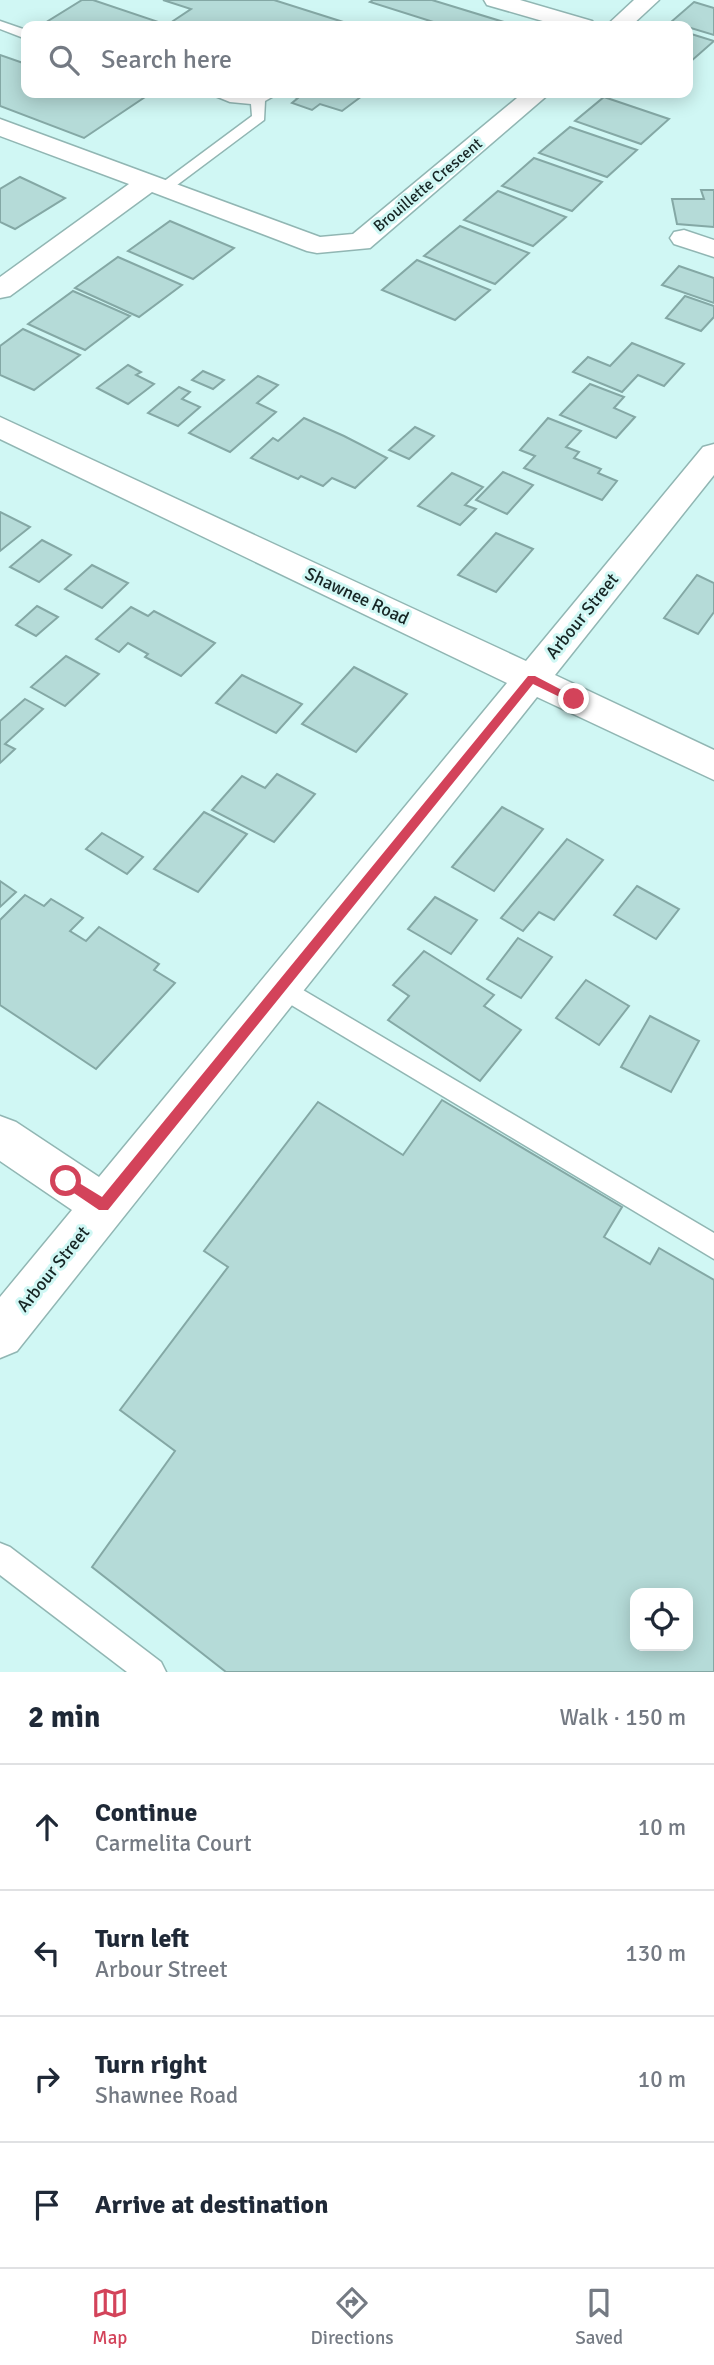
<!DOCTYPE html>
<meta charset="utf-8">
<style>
body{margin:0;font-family:Signika,sans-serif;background:#f2f2f3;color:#1f2937}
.controls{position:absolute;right:21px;bottom:21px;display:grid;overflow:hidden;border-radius:14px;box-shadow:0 4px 18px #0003}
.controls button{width:63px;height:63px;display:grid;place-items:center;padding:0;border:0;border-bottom:2px solid #e0e1e3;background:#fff;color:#1f2937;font:35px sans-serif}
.stop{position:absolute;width:21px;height:21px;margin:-16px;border:5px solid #d3435a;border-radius:50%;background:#fff}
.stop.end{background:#d3435a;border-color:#fff;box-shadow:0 2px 7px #0008}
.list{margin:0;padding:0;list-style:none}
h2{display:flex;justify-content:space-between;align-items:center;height:91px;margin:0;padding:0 28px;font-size:30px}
h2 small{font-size:23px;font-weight:400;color:#747a83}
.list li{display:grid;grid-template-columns:46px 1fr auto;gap:21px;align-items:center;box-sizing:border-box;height:126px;padding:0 28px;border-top:2px solid #e0e1e3}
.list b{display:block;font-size:26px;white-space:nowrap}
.list p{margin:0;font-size:23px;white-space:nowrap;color:#747a83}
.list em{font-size:23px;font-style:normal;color:#747a83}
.icon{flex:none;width:38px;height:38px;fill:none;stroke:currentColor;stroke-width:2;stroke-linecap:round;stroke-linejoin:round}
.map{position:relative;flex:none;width:714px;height:1672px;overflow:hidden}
.search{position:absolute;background:#fff;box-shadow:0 4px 18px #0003;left:21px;right:21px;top:21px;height:77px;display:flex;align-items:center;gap:18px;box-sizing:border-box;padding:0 24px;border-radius:14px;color:#747a83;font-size:26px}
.sheet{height:595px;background:#fff}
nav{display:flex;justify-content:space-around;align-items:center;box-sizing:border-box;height:98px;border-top:2px solid #e0e1e3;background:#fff;font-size:19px;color:#747a83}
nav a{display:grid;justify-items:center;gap:4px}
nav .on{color:#d3435a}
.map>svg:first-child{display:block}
.building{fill:#b5dbd8;stroke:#84a8a5;stroke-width:2;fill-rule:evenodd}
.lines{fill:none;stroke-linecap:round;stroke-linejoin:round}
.service-casing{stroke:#91b6b3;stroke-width:3}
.minor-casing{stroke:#91b6b3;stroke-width:3}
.service{fill:#fff;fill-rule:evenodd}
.minor{fill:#fff;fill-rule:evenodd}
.route{fill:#d3435a}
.labels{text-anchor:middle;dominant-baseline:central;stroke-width:6;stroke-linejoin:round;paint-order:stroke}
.far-street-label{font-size:16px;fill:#162524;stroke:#d0f7f4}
.street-label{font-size:18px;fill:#162524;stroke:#d0f7f4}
</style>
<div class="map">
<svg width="714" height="1672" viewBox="0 0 714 1672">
<rect width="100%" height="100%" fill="#d0f7f4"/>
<g class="building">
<path d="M82 0H93L167 25 191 9 163 0H274L356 26H40Z"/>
<path d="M373 0H432L517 26H446L370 2Z"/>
<path d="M694 2 714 8V35L671 22Z"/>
<path d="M688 33 714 41 689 63 688 62Z"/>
<path d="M0 55 26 64V93H151L84 138 0 106Z"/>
<path d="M296 93H366L342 111 320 104 312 110 292 103 298 98 291 96Z"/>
<path d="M604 97 669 119 641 144 575 121Z"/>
<path d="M570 127 637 150 607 177 539 153Z"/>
<path d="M534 158 602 182 572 211 502 186Z"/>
<path d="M20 177 65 198 15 229 0 222V189Z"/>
<path d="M701 190H714V227L677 224 672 199H704Z"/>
<path d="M498 191 566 217 533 246 464 220Z"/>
<path d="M170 221 234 248 193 279 128 251Z"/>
<path d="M460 226 529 253 495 284 424 256Z"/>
<path d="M118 257 182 285 139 317 75 288Z"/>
<path d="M417 260 490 290 455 320 382 290Z"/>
<path d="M679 266 714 278V303L662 285Z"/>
<path d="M73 291 130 316 85 350 28 324Z"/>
<path d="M685 296 714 306V317L701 331 666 318Z"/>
<path d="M23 329 80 355 34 390 0 375V346Z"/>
<path d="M632 343 684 364 664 386 638 375 622 392 573 372 588 357 610 366Z"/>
<path d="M128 365 141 372 136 375 154 384 128 404 97 388Z"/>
<path d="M203 371 224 380 213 389 192 380Z"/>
<path d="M258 376 278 385 257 403 276 412 230 452 189 433Z"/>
<path d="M590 384 624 397 614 408 635 417 616 438 560 415Z"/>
<path d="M179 387 190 392 182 399 200 407 178 426 148 413Z"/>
<path d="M304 418 344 436 387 458 355 488 332 478 323 486 301 476 298 479 251 458 273 438 278 441Z"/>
<path d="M548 418 581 431 566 447 579 452 574 458 601 469 598 473 617 481 602 500 524 468 535 456 520 450Z"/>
<path d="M415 427 434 436 409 459 389 450Z"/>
<path d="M503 472 533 485 507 514 476 500Z"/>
<path d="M452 473 483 487 465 505 476 509 460 525 418 506Z"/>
<path d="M0 512 30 527 0 551Z"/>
<path d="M496 533 533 549 496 592 458 575Z"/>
<path d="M42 540 71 555 39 582 10 567Z"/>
<path d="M92 565 128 583 102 608 65 589Z"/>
<path d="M697 575 714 583V612L698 634 664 618Z"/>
<path d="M37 606 58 617 36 636 16 625Z"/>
<path d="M131 607 148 616 154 611 215 643 181 676 145 657 148 654 128 643 119 652 96 639Z"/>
<path d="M66 656 99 674 65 706 31 687Z"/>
<path d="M354 667 407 694 356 752 302 724Z"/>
<path d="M242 675 302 704 276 733 216 703Z"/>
<path d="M25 699 43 709 5 744 15 749 0 763V721Z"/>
<path d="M277 774 315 794 274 842 212 810 242 776 265 788Z"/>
<path d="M502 807 543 829 494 891 452 867Z"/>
<path d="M204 812 247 834 198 892 154 869Z"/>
<path d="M102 833 143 857 127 874 86 849Z"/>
<path d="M567 839 603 860 554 920 539 912 523 931 501 918Z"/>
<path d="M0 881 16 892 0 907Z"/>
<path d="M637 886 679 909 656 939 614 915Z"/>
<path d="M25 895 44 906 51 899 83 918 70 931 86 941 99 927 159 964 154 970 175 983 96 1069 0 1005V920Z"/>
<path d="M435 897 477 920 451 954 408 929Z"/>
<path d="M518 938 552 957 521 998 487 979Z"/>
<path d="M424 951 494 995 484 1006 521 1030 480 1081 388 1020 409 996 393 985Z"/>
<path d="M586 980 629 1006 599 1045 556 1018Z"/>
<path d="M650 1016 699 1041 671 1092 621 1067Z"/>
<path d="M442 1100 622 1207 604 1237 650 1264 659 1248 714 1280V1672H226L92 1567 175 1451 120 1410 228 1267 204 1251 318 1102 403 1155ZM635 1593H688V1646H635Z"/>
</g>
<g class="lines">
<g class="service-casing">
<g id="service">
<path d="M0 21 26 30V35L21 37 0 29Z"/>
<path d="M208 93 244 96 279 93 265 101 264 120 169 191H159V185L252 116 251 104 230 102Z"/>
<path d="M281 977 714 1233V1259L273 994 270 987 273 980Z"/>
<path d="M0 1543 10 1547 161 1662 166 1672H127L0 1575Z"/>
</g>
</g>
<g class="minor-casing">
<g id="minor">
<path d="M484 0H520L592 21 596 26H560L487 5Z"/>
<path d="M634 0H659L631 26H606Z"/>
<path d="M523 93H550L370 248 317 253 307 251 152 192 10 296 0 298V277L129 184 0 136V119L320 237 353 234Z"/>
<path d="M684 230 714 240V257L674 244 670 238 674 232Z"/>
<path d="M0 417 526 661 703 447 714 444V475L555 675 714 750V780L537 697 17 1351 0 1358V1297L72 1210 0 1161V1116L16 1122 99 1177 507 683 0 439Z"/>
</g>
</g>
<use href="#service" class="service"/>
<use href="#minor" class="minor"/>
</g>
<path class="route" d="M528 676H535L579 699 570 702 533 684 108 1210H99L62 1185V1176L66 1175 102 1197Z"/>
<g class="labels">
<g class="far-street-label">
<text transform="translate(428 185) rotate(-40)">Brouillette Crescent</text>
</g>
<g class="street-label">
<text transform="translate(357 596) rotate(25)">Shawnee Road</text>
<text transform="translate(582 616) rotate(-51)">Arbour Street</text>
<text transform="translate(53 1269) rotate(-51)">Arbour Street</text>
</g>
</g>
</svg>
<div class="controls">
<button><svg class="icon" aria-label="locate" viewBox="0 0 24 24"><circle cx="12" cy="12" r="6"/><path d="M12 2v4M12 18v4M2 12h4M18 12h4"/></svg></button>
</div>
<div class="stop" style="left:66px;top:1181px"></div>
<div class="stop end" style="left:574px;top:699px"></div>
<div class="search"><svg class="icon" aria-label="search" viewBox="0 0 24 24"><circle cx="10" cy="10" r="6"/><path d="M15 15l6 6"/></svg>Search here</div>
</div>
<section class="sheet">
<h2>2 min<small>Walk · 150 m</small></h2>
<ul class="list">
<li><svg class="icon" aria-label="ahead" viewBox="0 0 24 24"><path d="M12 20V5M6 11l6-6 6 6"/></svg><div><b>Continue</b><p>Carmelita Court</p></div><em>10 m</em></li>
<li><svg class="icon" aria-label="left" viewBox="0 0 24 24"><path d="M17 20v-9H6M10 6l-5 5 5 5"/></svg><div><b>Turn left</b><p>Arbour Street</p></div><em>130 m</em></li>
<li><svg class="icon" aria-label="right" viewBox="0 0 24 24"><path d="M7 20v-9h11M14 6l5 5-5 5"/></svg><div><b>Turn right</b><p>Shawnee Road</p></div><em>10 m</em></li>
<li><svg class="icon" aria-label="arrive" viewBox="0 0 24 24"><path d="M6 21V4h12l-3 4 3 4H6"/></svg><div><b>Arrive at destination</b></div></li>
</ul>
</section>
<nav>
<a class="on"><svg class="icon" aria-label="map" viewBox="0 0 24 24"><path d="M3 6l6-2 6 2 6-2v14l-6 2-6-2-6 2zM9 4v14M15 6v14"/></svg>Map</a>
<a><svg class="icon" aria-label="directions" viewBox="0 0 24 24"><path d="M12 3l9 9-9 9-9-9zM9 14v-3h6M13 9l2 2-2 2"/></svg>Directions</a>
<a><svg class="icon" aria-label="saved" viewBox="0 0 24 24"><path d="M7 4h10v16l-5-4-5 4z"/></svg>Saved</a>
</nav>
